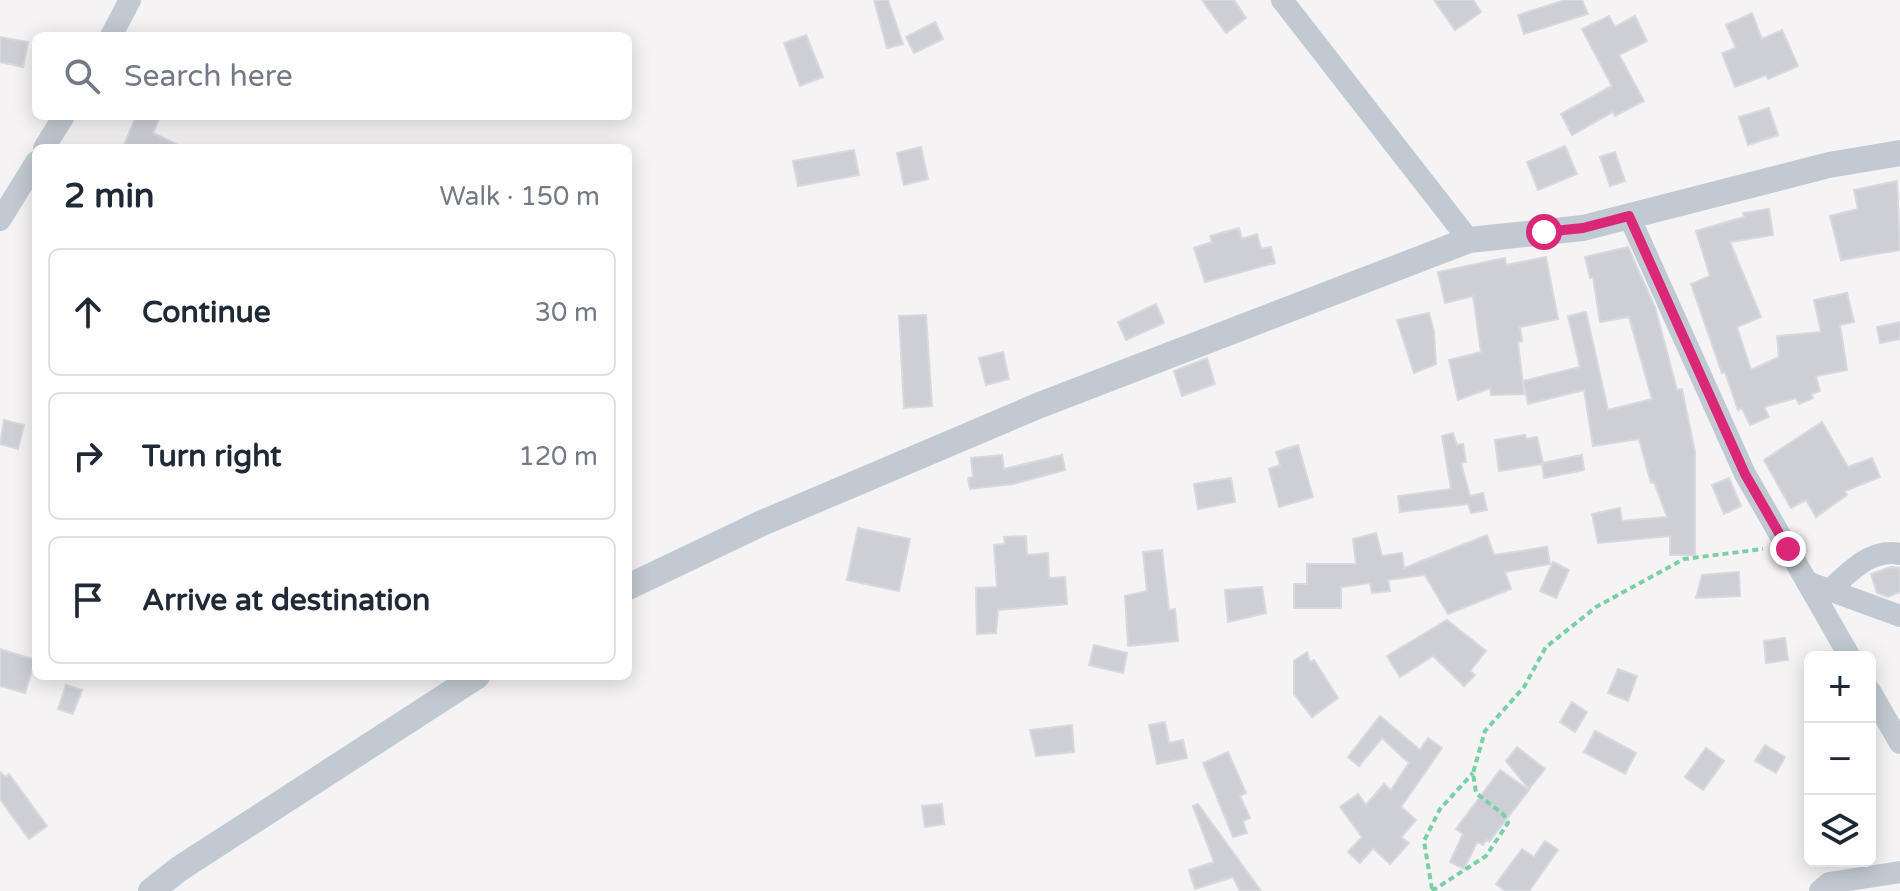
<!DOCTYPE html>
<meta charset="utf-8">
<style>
body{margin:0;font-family:"Varela Round",sans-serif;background:#f6f6f7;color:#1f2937}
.controls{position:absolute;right:24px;bottom:24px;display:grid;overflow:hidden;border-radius:12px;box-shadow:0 4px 20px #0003}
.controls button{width:72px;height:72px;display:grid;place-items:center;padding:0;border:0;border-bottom:2px solid #e0e1e3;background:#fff;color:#1f2937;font:40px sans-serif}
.stop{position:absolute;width:24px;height:24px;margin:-18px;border:6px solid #db2777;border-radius:50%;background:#fff}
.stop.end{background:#db2777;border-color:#fff;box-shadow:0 2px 8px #0008}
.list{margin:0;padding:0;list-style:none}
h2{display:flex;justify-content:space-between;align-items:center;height:104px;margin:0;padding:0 32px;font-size:34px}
h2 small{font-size:26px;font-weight:400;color:#747a83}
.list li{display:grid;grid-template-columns:52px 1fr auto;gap:24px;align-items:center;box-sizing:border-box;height:128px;margin:0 16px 16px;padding:0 16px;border:2px solid #e0e1e3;border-radius:12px}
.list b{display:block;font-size:30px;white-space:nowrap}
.list em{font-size:26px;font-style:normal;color:#747a83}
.icon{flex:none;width:44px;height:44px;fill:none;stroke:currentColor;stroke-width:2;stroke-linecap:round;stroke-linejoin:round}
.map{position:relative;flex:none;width:1900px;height:891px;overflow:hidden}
.search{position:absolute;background:#fff;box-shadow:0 4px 20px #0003;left:32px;top:32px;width:600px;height:88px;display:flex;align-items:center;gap:20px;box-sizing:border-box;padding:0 28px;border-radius:12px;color:#747a83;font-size:30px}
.panel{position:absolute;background:#fff;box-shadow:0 4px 20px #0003;left:32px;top:144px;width:600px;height:536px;border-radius:12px}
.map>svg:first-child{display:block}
.building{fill:#cdcfd5;stroke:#d7d9de;stroke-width:2}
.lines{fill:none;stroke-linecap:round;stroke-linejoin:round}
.path{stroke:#7ad0a6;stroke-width:4;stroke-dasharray:6 4;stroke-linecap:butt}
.minor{stroke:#c1cad2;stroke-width:22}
.tertiary{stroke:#c1cad2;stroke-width:26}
.route{stroke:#db2777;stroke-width:10}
</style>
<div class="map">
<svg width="1900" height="891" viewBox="0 0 1900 891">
<rect width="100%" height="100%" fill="#f5f3f3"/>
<g class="building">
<path d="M874 0H888L903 44 887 48Z"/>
<path d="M1202 0H1234L1246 18 1226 33Z"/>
<path d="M1434 0H1473L1481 12 1455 30Z"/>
<path d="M1565 0H1582L1588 14 1524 34 1518 15Z"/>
<path d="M1752 13 1762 39 1782 30 1798 66 1768 79 1766 75 1735 87 1722 53 1736 48 1726 25Z"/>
<path d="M1609 16 1615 27 1635 16 1647 41 1619 55 1644 101 1615 116 1613 112 1572 135 1561 114 1612 86 1582 29Z"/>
<path d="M935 22 943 39 914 53 906 37Z"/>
<path d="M806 35 823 77 800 86 784 43Z"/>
<path d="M0 37 28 42 23 67 0 62Z"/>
<path d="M1769 108 1778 135 1748 145 1739 117Z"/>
<path d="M136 116H160L153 133 184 148H123Z"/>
<path d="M1565 146 1577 174 1538 190 1527 162Z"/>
<path d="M921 147 928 179 904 185 897 153Z"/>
<path d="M854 150 859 175 798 186 793 161Z"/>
<path d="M1615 152 1625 181 1610 186 1600 157Z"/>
<path d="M1897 181 1900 250 1841 260 1830 216 1858 209 1854 190Z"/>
<path d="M1769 209 1773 235 1730 242 1761 317 1737 327 1751 370 1779 357 1777 336 1821 332 1814 300 1847 293 1854 322 1840 325 1847 370 1816 376 1820 391 1811 394 1813 398 1799 404 1796 398 1764 407 1769 417 1750 425 1742 408 1738 410 1725 372 1722 373 1691 284 1710 276 1696 231 1744 217 1743 213Z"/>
<path d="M1239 228 1242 239 1257 234 1261 249 1271 247 1275 263 1205 282 1194 248 1212 242 1210 236Z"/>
<path d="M1628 247 1655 307 1677 390 1682 389 1695 452V555H1670V536L1598 543 1592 514 1620 508 1622 521 1667 517 1654 482 1651 483 1639 439 1593 446 1584 390 1528 404 1523 381 1580 367 1568 316 1586 312 1608 410 1652 399 1629 317 1600 322 1593 277 1590 278 1585 257Z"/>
<path d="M1546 257 1558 319 1520 327 1522 341 1518 342 1524 394 1491 395 1490 388 1458 400 1449 360 1481 352 1473 296 1445 303 1438 272 1505 258 1506 265Z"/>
<path d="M1156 304 1164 323 1126 340 1118 322Z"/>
<path d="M1429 313 1434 332 1436 364 1414 373 1397 320Z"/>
<path d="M926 315 932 406 904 408 899 316Z"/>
<path d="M1900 322V339L1880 343 1877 327Z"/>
<path d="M1003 352 1009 379 986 385 979 358Z"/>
<path d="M1207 358 1215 384 1182 396 1174 371Z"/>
<path d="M4 420 24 425 18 449 0 444Z"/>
<path d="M1822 422 1848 467 1872 458 1880 477 1845 491 1847 495 1816 517 1806 500 1791 508 1764 460Z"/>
<path d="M1453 433 1457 445 1463 444 1466 462 1461 463 1470 496 1483 493 1487 510 1471 513 1468 504 1400 512 1398 496 1451 489 1442 436Z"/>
<path d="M1525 435 1526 439 1537 437 1543 463 1582 455 1584 470 1544 478 1542 464 1499 471 1495 440Z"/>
<path d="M1298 445 1313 497 1279 507 1269 469 1280 465 1276 452Z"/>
<path d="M1002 455 1004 469 1062 455 1065 470 1013 484 970 489 968 478 973 477 971 458Z"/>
<path d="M1231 478 1235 502 1198 509 1194 484Z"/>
<path d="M1729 478 1741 506 1724 514 1712 485Z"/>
<path d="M858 528 910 539 899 591 847 580Z"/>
<path d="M1376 533 1382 556 1402 553 1404 568 1487 535 1494 555 1547 547 1550 564 1505 572 1511 589 1448 614 1425 575 1388 580 1390 591 1372 593 1370 583 1341 587V608H1294V584H1307V564H1356L1353 539Z"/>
<path d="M1026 536 1027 555 1048 553 1049 578 1065 577 1067 604 998 610 996 633 977 634 976 588 997 587 994 545 1005 544 1004 537Z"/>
<path d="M1162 550 1169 610 1175 609 1178 641 1128 646 1125 596 1147 591 1143 552Z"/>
<path d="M1553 562 1569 570 1556 598 1540 591Z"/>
<path d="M1891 567 1900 568V592L1888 597 1877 593 1871 574Z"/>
<path d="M1739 572 1740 596 1696 598 1702 575Z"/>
<path d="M1262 587 1266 613 1228 622 1225 590Z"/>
<path d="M1447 620 1486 651 1470 671 1475 675 1464 686 1433 656 1400 677 1387 656Z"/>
<path d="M1785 638 1788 660 1766 663 1764 641Z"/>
<path d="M1094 645 1127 653 1123 673 1089 665Z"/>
<path d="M0 649 35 660 25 693 0 686Z"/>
<path d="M1307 652 1310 662 1314 660 1338 698 1312 717 1294 694V661Z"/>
<path d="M1618 669 1637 676 1628 701 1608 693Z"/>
<path d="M66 685 82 690 73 714 58 709Z"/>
<path d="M1572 702 1587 712 1575 732 1560 722Z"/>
<path d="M1380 716 1420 750 1428 738 1442 748 1401 807 1416 820 1401 837 1409 843 1390 864 1373 848 1360 863 1348 852 1362 837 1340 807 1358 794 1366 805 1384 784 1391 790 1409 763 1382 738 1359 766 1348 757Z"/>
<path d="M1165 722 1169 743 1183 740 1187 758 1157 764 1149 725Z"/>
<path d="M1072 725 1074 752 1036 756 1030 730Z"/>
<path d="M1595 731 1636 753 1625 774 1584 752Z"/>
<path d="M1765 745 1785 757 1776 773 1755 761Z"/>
<path d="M1517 747 1545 769 1529 789 1506 761Z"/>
<path d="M1706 748 1724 761 1703 790 1685 777Z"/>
<path d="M1228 752 1246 793 1240 796 1250 818 1243 821 1247 833 1233 837 1203 763Z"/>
<path d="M1500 770 1529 790 1489 842 1486 840 1483 845 1477 842 1464 869 1450 862 1463 834 1456 829Z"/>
<path d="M0 772 6 777 9 774 47 826 29 839 0 799Z"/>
<path d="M942 804 944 824 925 827 922 806Z"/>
<path d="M1198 804 1227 844 1261 891H1240L1233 877 1195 889 1189 870 1214 862 1193 806Z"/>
<path d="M1545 841 1558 850 1529 891H1505L1496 884 1522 849 1534 857Z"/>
</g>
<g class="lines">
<g class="path">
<path d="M1432 889 1424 841 1440 809 1473 773"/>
<path d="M1432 891 1486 856 1508 823 1504 815 1476 793 1473 773 1485 731 1524 687 1546 647 1596 607 1684 559 1763 549"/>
</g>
<g class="minor">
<path d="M1282 0 1469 240"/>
<path d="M111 36 130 0"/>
<path d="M44 148 64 116"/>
<path d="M1629 216 1745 474 1850 657"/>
<path d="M0 220 36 162"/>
<path d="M1807 582 1900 616"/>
<path d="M1829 591C1849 572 1871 548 1900 554"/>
<path d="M1870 691 1900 743"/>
<path d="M1820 891 1829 883 1900 872"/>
</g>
<g class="tertiary">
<path d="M628 587 762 523 1040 405 1469 240 1583 228 1829 165 1900 153"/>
<path d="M151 891 179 869 477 676"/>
</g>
</g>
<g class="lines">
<path class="route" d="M1544 232 1583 228 1629 216 1745 474 1788 549"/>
</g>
</svg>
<div class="controls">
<button>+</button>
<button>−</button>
<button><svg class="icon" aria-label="layers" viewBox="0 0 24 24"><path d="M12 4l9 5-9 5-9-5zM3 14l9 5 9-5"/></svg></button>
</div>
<div class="stop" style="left:1544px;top:232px"></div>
<div class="stop end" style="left:1788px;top:549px"></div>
<div class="search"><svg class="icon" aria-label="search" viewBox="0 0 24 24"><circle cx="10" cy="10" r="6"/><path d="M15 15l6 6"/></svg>Search here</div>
<section class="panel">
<h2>2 min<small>Walk · 150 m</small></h2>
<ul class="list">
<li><svg class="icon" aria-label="ahead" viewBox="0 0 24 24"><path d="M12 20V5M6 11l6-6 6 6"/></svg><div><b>Continue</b></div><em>30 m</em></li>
<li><svg class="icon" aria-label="right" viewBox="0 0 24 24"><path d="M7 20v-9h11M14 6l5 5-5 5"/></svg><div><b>Turn right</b></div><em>120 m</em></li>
<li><svg class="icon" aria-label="arrive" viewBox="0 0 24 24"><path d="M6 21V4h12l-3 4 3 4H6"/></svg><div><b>Arrive at destination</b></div></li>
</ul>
</section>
</div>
